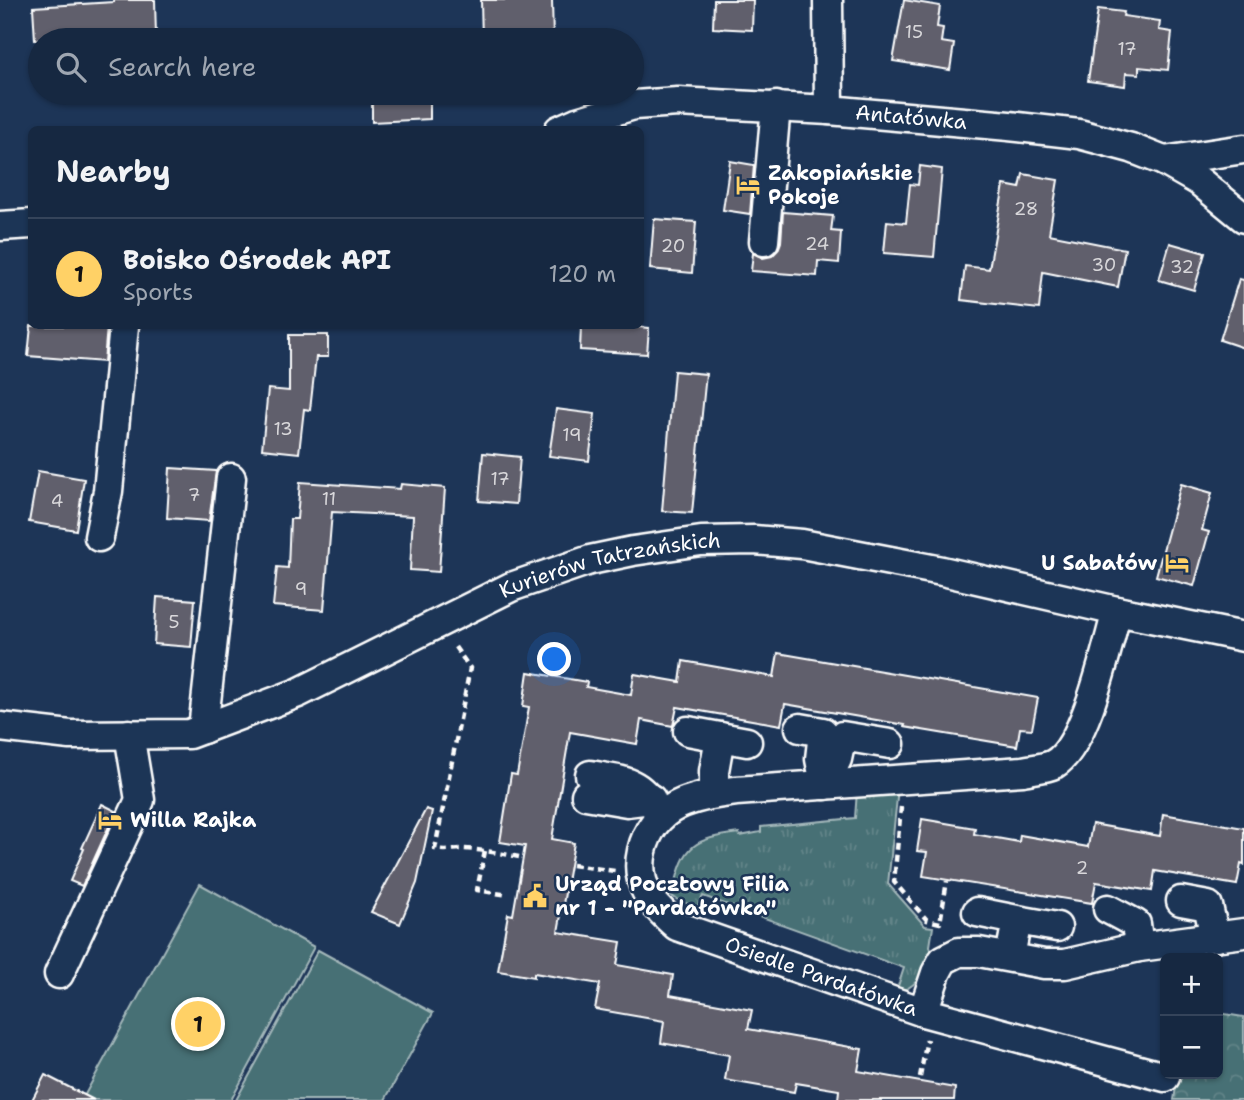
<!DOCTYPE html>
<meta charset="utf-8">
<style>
body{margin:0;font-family:"Shantell Sans",sans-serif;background:#23344c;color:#f1f3f6}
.controls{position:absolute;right:21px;bottom:21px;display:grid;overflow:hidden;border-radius:10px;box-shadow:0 2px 5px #0004}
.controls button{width:63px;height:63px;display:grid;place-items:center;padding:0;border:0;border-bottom:2px solid #35445a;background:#162841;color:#f1f3f6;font:35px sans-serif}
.you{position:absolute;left:555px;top:660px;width:24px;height:24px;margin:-18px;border:5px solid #fff;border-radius:50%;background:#1a73e8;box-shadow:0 0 0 10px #1a73e833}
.badge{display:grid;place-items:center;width:46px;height:46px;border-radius:50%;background:#ffd166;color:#111;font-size:23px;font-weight:700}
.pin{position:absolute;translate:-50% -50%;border:4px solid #fff;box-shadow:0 2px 7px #0006}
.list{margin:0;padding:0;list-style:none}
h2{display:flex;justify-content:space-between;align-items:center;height:91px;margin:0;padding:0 28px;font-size:30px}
h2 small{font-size:23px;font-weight:400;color:#9ea6b1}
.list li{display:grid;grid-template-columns:46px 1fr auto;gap:21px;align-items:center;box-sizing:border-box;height:112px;padding:0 28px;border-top:2px solid #35445a}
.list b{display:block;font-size:26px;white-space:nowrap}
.list p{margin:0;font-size:23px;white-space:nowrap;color:#9ea6b1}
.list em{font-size:23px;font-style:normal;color:#9ea6b1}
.icon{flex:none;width:38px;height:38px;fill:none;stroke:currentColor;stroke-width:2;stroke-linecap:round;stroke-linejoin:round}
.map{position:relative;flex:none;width:1244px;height:1100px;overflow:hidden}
.search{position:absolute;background:#162841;box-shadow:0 2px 5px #0004;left:28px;top:28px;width:616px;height:77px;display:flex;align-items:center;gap:18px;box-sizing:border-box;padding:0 24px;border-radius:38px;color:#9ea6b1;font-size:26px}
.panel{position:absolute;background:#162841;box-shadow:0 2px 5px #0004;left:28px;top:126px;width:616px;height:203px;border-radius:10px}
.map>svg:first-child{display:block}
.grass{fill:url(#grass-tufts);stroke:#a3b7ba;stroke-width:2}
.park{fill:url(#park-crowns);stroke:#a3b7ba;stroke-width:2}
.pitch{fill:#476f74;stroke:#a3b7ba;stroke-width:2}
.building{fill:#615f6c;stroke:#fff;stroke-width:2}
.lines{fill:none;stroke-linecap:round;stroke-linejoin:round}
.minor-casing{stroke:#fff;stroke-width:33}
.path{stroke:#fff;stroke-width:4.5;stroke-dasharray:7 5;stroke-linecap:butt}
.minor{stroke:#1d3557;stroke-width:28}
.labels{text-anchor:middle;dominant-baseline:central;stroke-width:5;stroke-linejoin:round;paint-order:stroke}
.number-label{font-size:18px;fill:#d8d7da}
.street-label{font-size:21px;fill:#fff;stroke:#1d3557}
.poi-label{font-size:21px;font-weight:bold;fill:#fff;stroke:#1d3557;text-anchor:start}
</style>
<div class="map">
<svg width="1244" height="1100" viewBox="0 0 1244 1100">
<defs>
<pattern id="grass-tufts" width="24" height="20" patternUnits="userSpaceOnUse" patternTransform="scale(1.75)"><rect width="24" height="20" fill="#476f74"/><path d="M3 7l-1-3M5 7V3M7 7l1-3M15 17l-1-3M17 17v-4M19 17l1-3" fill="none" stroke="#638589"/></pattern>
<pattern id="park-crowns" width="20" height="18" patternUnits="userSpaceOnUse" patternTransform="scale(1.75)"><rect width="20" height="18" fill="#476f74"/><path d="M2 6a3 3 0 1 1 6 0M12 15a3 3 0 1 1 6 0" fill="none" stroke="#638589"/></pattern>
</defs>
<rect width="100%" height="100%" fill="#1d3557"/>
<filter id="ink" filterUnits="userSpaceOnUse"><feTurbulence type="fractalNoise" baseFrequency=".0143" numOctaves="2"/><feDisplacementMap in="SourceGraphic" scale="14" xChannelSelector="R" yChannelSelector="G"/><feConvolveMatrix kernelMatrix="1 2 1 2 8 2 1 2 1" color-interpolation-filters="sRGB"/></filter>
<g filter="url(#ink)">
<path class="grass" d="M898 788 888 884 925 926 933 927 930 946 932 953C924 970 918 989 896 992L904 968 703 896 698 907C686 903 672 901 666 888L674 890C684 844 694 839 739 833L740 836 761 832V827L855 818 857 791Z"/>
<path class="park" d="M1218 1013 1244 1017V1100H1174L1178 1074H1218Z"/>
<g class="pitch">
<path d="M200 884 314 947 231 1100H82Z"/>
<path d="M318 950 433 1013 385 1100H236Z"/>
</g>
<g class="building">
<path d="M114 0H155L156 36 70 40H35L33 7 114 2Z"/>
<path d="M481 0H552L553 40H482Z"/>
<path d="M714 0H753L752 30 713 28Z"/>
<path d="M904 0 940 6 937 27 943 28 941 42 954 44 950 70 893 61Z"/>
<path d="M1098 9 1124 12 1123 16 1160 21 1159 30 1172 32 1168 70 1139 67V74L1126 73 1125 86 1088 81Z"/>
<path d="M372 93H430V119L372 122Z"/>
<path d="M730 161 754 165 750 214 723 210Z"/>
<path d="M920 166 942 169 934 257 884 253 887 221 906 223 910 184 918 185Z"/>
<path d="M1023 174 1058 180 1049 234 1125 249 1118 287 1043 272 1039 309 961 300 965 266 989 269 1004 185 1020 188Z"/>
<path d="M783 212 833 216 831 231 841 232 839 263 818 261 817 276 751 271 753 253 763 258 772 256 778 250 781 242Z"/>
<path d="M654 219 696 222 692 273 650 269Z"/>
<path d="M1170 243 1205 253 1194 290 1159 280Z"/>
<path d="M1239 279 1244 280V348L1220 340Z"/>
<path d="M31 326H107L104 362 28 356Z"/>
<path d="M581 326H627L649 328 647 354 580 350Z"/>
<path d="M289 335H328V357H316L310 410 304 409 299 453 262 449 268 389 289 391Z"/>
<path d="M674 371 706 374 692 513 662 511Z"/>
<path d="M556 409 595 414 589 461 549 456Z"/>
<path d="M483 453 520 457 516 504 479 501Z"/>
<path d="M170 468 216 471 209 521 167 518Z"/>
<path d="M38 471 84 479 76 530 29 522Z"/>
<path d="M300 482 400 489 401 484 445 488 439 572 410 570 413 516 332 512 324 610 273 606 277 567 288 568 290 519H297Z"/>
<path d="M1181 484 1212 493 1202 530 1209 532 1194 586 1156 576Z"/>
<path d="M157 597 195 600 191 647 154 644Z"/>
<path d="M778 653 1038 698 1032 729 1020 728 1017 746 904 727 905 725 785 704 781 725 677 707 673 726 641 720 637 744 570 732 552 839 574 843 558 932 621 942 617 965 673 975 670 995 752 1010 748 1029 862 1049 858 1071 955 1088 954 1100H838L839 1090 796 1083 794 1092 725 1080 729 1055 661 1043 664 1021 595 1009 600 984 534 973V977L498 971 508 914 513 915 525 846 500 842 511 774 517 775 529 707 523 706 528 672 587 682 586 687 631 695 634 674 680 682 683 661 774 677Z"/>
<path d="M102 804 116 811 82 886 70 881 84 849 82 848Z"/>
<path d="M426 809 432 811 417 883 400 924 371 912Z"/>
<path d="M1163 814 1244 828V865L1241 864 1237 885 1155 871 1152 891 1096 882 1092 903 923 876 927 852 917 851 922 819 975 828 974 834 1019 842 1020 835 1088 847 1092 824 1160 836Z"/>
<path d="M45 1075 94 1100H32Z"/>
</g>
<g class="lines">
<g class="minor-casing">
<g id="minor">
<path d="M828 0 829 110"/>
<path id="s1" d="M559 130 577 122 634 105 678 102 829 110 1009 126 1079 134 1131 148 1164 161 1199 181 1244 218"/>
<path d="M1164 161 1244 149"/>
<path d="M0 226 32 224"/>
<path d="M764 241 776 106"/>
<path d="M99 537 108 491 124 326"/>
<path id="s2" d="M1117 611C1107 646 1086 746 1054 764 1046 768 1032 769 1023 771L736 791C694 796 653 804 642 851 634 886 653 905 677 926L923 1012 1165 1077"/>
<path id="s3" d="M0 727 70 735 189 734 298 693 511 587 590 560 633 551 701 541 754 540 802 544 942 571 1117 611 1244 637"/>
<path d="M800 728 823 732 820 759 822 769"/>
<path d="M203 729 231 478"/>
<path d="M688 731 720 737"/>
<path d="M590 775C629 782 639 780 661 816"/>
<path d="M825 785 837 759 842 736 890 744"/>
<path d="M714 794V771L720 737 747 742"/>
<path d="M586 795 627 802 651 799"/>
<path d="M1181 901 1208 906 1215 937"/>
<path d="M1108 909 1136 924 1139 947"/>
<path d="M977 912 1017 920"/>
<path d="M1010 957 1017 920 1057 927"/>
<path d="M59 974 140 800 129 734"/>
<path d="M923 1012 936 973 943 960 959 952H979L1044 964H1065L1139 947 1244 933"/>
</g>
</g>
<g class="path">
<path d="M455 647 470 668 435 849C445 851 454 849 463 849 482 850 500 853 519 857"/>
<path d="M901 807 894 882 927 920 940 923 947 881"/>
<path d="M485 851 477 890 508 895"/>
<path d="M572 865 615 871"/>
<path d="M920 1077 927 1039"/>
</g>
<use href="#minor" class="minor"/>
</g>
</g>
<defs>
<g id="hotel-bare" transform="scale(1.89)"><path d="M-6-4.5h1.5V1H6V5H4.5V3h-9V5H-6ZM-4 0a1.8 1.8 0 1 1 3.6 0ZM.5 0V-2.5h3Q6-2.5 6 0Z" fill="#ffd166" stroke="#1d3557" stroke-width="2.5" paint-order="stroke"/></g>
<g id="civic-bare" transform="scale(1.89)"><path d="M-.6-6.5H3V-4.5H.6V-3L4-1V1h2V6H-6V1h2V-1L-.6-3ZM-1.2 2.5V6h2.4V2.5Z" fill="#ffd166" stroke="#1d3557" stroke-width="2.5" paint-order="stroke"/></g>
</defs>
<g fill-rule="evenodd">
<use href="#hotel-bare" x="748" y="185"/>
<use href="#hotel-bare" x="1177" y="563"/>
<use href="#hotel-bare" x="110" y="820"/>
<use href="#civic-bare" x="535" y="896"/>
</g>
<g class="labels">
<g class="number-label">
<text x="914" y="32">15</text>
<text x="1127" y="49">17</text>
<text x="1026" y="209">28</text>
<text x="817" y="244">24</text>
<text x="673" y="246">20</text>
<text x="1104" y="265">30</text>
<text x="1182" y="267">32</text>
<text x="283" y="429">13</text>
<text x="572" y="435">19</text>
<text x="500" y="479">17</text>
<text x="194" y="495">7</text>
<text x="329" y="499">11</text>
<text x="57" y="501">4</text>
<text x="301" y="589">9</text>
<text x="174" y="622">5</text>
<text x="1082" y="868">2</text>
</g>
<g class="street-label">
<text stroke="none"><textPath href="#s1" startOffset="357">Antałówka</textPath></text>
<text stroke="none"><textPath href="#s3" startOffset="646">Kurierów Tatrzańskich</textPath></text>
<text stroke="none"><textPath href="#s2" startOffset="849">Osiedle Pardałówka</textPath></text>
</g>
<g class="poi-label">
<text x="768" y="173">Zakopiańskie<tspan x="768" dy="24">Pokoje</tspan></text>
<text x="1157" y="563" text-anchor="end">U Sabałów</text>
<text x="130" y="820">Willa Rajka</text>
<text x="555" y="884">Urząd Pocztowy Filia<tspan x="555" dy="24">nr 1 - "Pardałówka"</tspan></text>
</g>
</g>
</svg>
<div class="controls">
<button>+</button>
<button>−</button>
</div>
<div class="you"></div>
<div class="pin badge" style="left:198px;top:1024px">1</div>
<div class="search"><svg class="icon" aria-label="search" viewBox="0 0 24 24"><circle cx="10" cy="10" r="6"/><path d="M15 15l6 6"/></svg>Search here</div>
<section class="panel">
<h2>Nearby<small></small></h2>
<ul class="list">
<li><span class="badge">1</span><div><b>Boisko Ośrodek API</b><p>Sports</p></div><em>120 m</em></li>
</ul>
</section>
</div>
